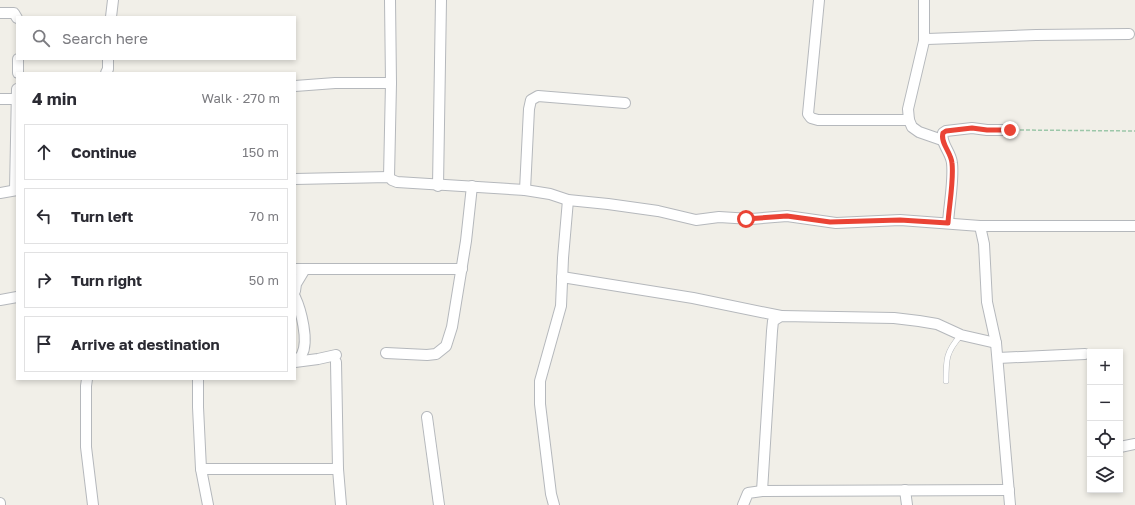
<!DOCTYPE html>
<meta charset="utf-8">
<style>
body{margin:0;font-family:"Golos Text",sans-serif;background:#f7f7f7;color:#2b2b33}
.controls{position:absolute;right:12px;bottom:12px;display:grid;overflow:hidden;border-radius:0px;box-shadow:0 2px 6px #0003}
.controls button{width:36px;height:36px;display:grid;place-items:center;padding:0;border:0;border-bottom:1px solid #e1e1e2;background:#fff;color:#2b2b33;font:20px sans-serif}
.stop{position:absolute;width:12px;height:12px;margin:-9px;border:3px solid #ea4335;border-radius:50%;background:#fff}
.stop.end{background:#ea4335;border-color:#fff;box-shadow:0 1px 4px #0008}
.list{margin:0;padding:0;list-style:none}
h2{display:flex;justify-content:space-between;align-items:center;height:52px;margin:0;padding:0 16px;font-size:17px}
h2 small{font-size:13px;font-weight:400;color:#7c7c81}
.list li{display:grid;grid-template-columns:26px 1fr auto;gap:12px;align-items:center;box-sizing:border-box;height:56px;margin:0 8px 8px;padding:0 8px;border:1px solid #e1e1e2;border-radius:0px}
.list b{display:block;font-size:15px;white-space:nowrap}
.list em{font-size:13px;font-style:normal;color:#7c7c81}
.icon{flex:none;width:22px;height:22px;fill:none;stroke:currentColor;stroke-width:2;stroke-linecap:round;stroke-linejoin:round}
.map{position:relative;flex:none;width:1135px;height:505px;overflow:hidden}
.search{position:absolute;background:#fff;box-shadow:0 2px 6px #0003;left:16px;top:16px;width:280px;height:44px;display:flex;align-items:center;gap:10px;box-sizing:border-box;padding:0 14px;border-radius:0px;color:#7c7c81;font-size:15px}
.panel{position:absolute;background:#fff;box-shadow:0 2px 6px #0003;left:16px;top:72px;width:280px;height:308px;border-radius:0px}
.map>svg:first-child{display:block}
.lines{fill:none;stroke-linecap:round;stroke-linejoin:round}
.lane-casing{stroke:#b5b8bc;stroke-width:6}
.street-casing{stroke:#b5b8bc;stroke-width:12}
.path{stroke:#9cc7a9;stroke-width:1.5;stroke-dasharray:4 2;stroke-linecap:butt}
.lane{stroke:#fff;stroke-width:5}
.street{stroke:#fff;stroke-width:10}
.route{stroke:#ea4335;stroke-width:5}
</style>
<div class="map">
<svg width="1135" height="505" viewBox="0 0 1135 505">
<rect width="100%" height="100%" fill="#f1efe8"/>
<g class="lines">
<g class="lane-casing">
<path id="lane" d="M946 381C946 359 946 352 961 335"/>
</g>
<g class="street-casing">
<g id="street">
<path d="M819 0 808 114 811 118 818 120H909"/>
<path d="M924 0V41"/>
<path d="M0 13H14L17 18"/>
<path d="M111 17 113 0"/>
<path d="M18 73V59"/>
<path d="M106 73 108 69V59"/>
<path d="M295 86 335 83H391"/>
<path d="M0 99H16"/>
<path d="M942 140 919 132 912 127 909 120 908 109 924 41 927 39 1036 35 1129 34"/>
<path d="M389 177 391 83 390 0"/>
<path d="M295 179 389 177 392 180 397 182 525 190 550 194 568 200 608 204 658 211 696 220 719 217 751 219 787 216 836 223 900 220 980 226H1135"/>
<path d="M438 186 441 0"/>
<path d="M15 190 17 89"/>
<path d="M525 190 529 109 531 100 538 96 625 103"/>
<path d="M0 193 17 190"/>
<path d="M948 223C949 206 954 180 952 163 951 152 940 143 943 133L946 131 972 128 987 130H1010"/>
<path d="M980 226 984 244 987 302 996 343 1010 505"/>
<path d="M295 269H462"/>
<path d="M562 277 693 298 781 316"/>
<path d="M295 291 296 284 305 269"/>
<path d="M295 297C301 310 309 341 302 354 301 357 298 359 296 361"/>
<path d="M0 300 17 297"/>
<path d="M386 353 427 355 436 354 446 346 452 327 466 241 472 186"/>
<path d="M998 358 1085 354"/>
<path d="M295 362 318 359 336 355"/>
<path d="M336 362 338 469 341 505"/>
<path d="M87 379 86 386V447L93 505"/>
<path d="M198 379V407L201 469 208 505"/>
<path d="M427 417 439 505"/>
<path d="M1120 447 1135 444"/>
<path d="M201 469H338"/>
<path d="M905 490 907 505"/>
<path d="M762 491 772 331 773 321 781 316 894 318 919 321 937 324 961 335 996 343"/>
<path d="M0 503V505"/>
<path d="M554 505 551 494 540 404V381L561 306 563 258 568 200"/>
<path d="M743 505 748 493 762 491 1009 490"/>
</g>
</g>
<path class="path" d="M1020 130 1135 131"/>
<use href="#lane" class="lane"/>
<use href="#street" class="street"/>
</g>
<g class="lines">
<path class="route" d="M746 219 787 216 830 222 900 220 948 223C949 206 954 180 952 163 951 152 940 143 943 133L946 131 972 128 987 130H1010"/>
</g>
</svg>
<div class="controls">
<button>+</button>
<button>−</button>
<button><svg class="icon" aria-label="locate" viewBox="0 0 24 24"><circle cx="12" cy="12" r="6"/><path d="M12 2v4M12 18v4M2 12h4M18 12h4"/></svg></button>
<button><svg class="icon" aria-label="layers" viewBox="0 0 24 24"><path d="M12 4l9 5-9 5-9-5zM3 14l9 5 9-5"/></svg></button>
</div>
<div class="stop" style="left:746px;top:219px"></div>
<div class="stop end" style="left:1010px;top:130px"></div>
<div class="search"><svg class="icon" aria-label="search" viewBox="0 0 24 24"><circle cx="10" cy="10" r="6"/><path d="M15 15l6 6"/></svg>Search here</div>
<section class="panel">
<h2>4 min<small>Walk · 270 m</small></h2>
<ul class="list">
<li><svg class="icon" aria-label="ahead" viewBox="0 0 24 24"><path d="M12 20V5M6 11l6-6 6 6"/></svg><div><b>Continue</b></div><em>150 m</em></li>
<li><svg class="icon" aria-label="left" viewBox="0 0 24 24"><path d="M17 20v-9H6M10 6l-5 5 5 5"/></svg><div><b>Turn left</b></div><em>70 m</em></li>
<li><svg class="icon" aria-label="right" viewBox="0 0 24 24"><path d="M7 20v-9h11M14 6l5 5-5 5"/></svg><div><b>Turn right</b></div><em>50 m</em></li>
<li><svg class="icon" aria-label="arrive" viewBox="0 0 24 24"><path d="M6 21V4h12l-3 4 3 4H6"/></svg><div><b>Arrive at destination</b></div></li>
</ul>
</section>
</div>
